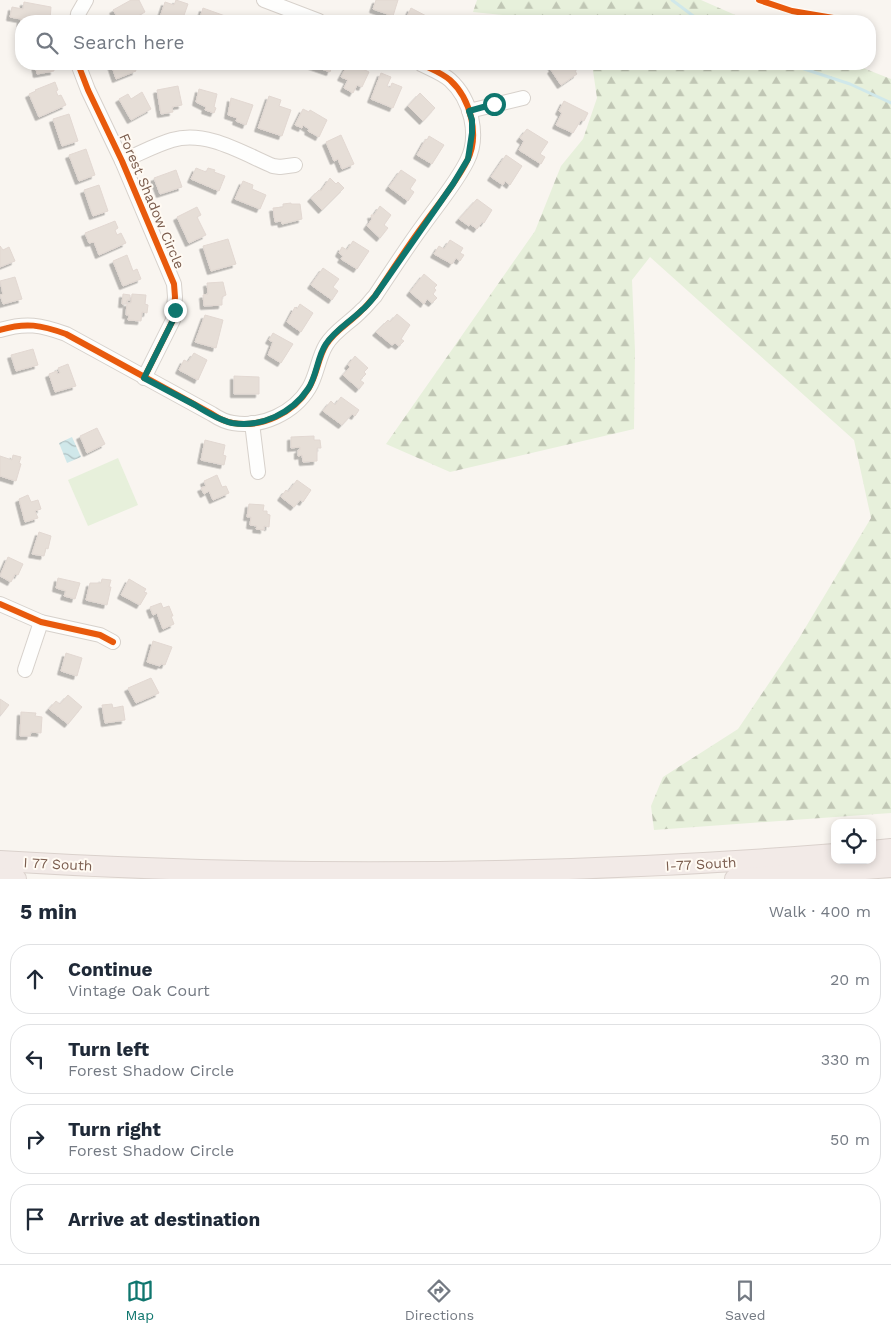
<!DOCTYPE html>
<meta charset="utf-8">
<style>
body{margin:0;font-family:"Work Sans",sans-serif;background:#f2f2f3;color:#1f2937}
.controls{position:absolute;right:15px;bottom:15px;display:grid;overflow:hidden;border-radius:10px;box-shadow:0 2px 8px #0003}
.controls button{width:45px;height:45px;display:grid;place-items:center;padding:0;border:0;border-bottom:1px solid #e0e1e3;background:#fff;color:#1f2937;font:25px sans-serif}
.stop{position:absolute;width:15px;height:15px;margin:-11px;border:4px solid #0f766e;border-radius:50%;background:#fff}
.stop.end{background:#0f766e;border-color:#fff;box-shadow:0 1px 5px #0008}
.list{margin:0;padding:0;list-style:none}
h2{display:flex;justify-content:space-between;align-items:center;height:65px;margin:0;padding:0 20px;font-size:21px}
h2 small{font-size:16px;font-weight:400;color:#747a83}
.list li{display:grid;grid-template-columns:32px 1fr auto;gap:15px;align-items:center;box-sizing:border-box;height:70px;margin:0 10px 10px;padding:0 10px;border:1px solid #e0e1e3;border-radius:20px}
.list b{display:block;font-size:19px;white-space:nowrap}
.list p{margin:0;font-size:16px;white-space:nowrap;color:#747a83}
.list em{font-size:16px;font-style:normal;color:#747a83}
.icon{flex:none;width:28px;height:28px;fill:none;stroke:currentColor;stroke-width:2;stroke-linecap:round;stroke-linejoin:round}
.map{position:relative;flex:none;width:891px;height:879px;overflow:hidden}
.search{position:absolute;background:#fff;box-shadow:0 2px 8px #0003;left:15px;right:15px;top:15px;height:55px;display:flex;align-items:center;gap:12px;box-sizing:border-box;padding:0 18px;border-radius:20px;color:#747a83;font-size:19px}
.sheet{height:385px;background:#fff}
nav{display:flex;justify-content:space-around;align-items:center;box-sizing:border-box;height:70px;border-top:1px solid #e0e1e3;background:#fff;font-size:14px;color:#747a83}
nav a{display:grid;justify-items:center;gap:2px}
nav .on{color:#0f766e}
.map>svg:first-child{display:block}
.forest{fill:url(#forest-firs)}
.garden{fill:#e7f0db}
.water{fill:url(#water-waves)}
.lines{fill:none;stroke-linecap:round;stroke-linejoin:round}
.stream{stroke:#d0e8ea;stroke-width:3}
.building{fill:#e6ded7;stroke:#e2d8d2;filter:url(#shadow)}
.minor-casing{stroke:#d7d1cb;stroke-width:16}
.highway-casing{stroke:#dad1cc;stroke-width:22}
.minor{stroke:#fefefd;stroke-width:14}
.highway{stroke:#f2eae7;stroke-width:20}
.cycleway-casing{stroke:#fffaf3;stroke-width:9}
.cycleway{stroke:#e8590c;stroke-width:6}
.route{stroke:#0f766e;stroke-width:6}
.labels{text-anchor:middle;dominant-baseline:central;stroke-width:4;stroke-linejoin:round;paint-order:stroke}
.street-label{font-size:14px;fill:#7a5c4d;stroke:#fffaf3}
</style>
<div class="map">
<svg width="891" height="879" viewBox="0 0 891 879">
<defs>
<pattern id="forest-firs" width="22" height="20" patternUnits="userSpaceOnUse" patternTransform="scale(1.25)"><rect width="22" height="20" fill="#e7f0db"/><path d="M5 1l3.5 6h-7zM16 11l3.5 6h-7z" fill="#c0c6b4"/></pattern>
<pattern id="water-waves" width="16" height="10" patternUnits="userSpaceOnUse" patternTransform="scale(1.25)"><rect width="16" height="10" fill="#d0e8ea"/><path d="M0 5q4-4 8 0t8 0" fill="none" stroke="#aebfc0"/></pattern>
<filter id="shadow"><feDropShadow dx="-3.5" dy="3.5" stdDeviation="0" flood-color="#0004"/></filter>
</defs>
<rect width="100%" height="100%" fill="#f9f5f0"/>
<g class="forest">
<path d="M477 0H701L749 21H538L534 18 473 12Z"/>
<path d="M592 64H853L891 79V813L654 830 651 806 663 777 738 729 798 640 871 518 854 440 650 257 632 280 635 351 634 429 450 472 386 444 535 231 561 166 583 139 597 98Z"/>
</g>
<path class="garden" d="M118 458 138 505 88 526 68 480Z"/>
<path class="water" d="M72 437 81 457 67 463 59 443Z"/>
<g class="lines">
<g class="stream">
<path d="M672 0 700 21"/>
<path d="M789 64 850 84 891 103"/>
</g>
</g>
<g class="building">
<path d="M131 0H139L145 12 129 21H120L113 10Z"/>
<path d="M176 0 188 4 182 21 159 20 165 2 174 5Z"/>
<path d="M376 0H398L393 16 373 9Z"/>
<path d="M24 2 51 7 50 21H21V29H20L21 19 10 17 12 7 23 9Z"/>
<path d="M203 8 228 17 226 21H199Z"/>
<path d="M411 8 432 19 431 21H405Z"/>
<path d="M35 64H53L54 71 37 74Z"/>
<path d="M111 64H133L136 71 116 79Z"/>
<path d="M307 64H333L330 72Z"/>
<path d="M348 64H359L362 65 361 68 369 72 362 87 357 85 353 93 344 88 348 80 341 77Z"/>
<path d="M550 64H576L579 68 575 71 577 74 561 85 551 70 553 68Z"/>
<path d="M381 73 391 77 387 86 390 88 392 83 402 87 393 108 371 99Z"/>
<path d="M55 82 58 90 56 91 58 96 61 95 66 105 39 117 29 94 36 91 35 90Z"/>
<path d="M178 86 182 105 172 107 173 112 161 114 157 90Z"/>
<path d="M199 89 217 94 214 107 216 108 214 113 205 110 206 107 196 102Z"/>
<path d="M142 92 151 109 131 120 119 99 128 94 131 99Z"/>
<path d="M420 93 435 108 423 121 408 106Z"/>
<path d="M269 96 281 100 279 106 291 110 282 136 258 128Z"/>
<path d="M231 98 253 105 246 125 236 121 237 118 228 115Z"/>
<path d="M564 101 588 113 584 121 581 120 573 133 556 125 562 113 559 111Z"/>
<path d="M303 109 309 112 310 110 327 120 319 137 308 131 309 129 303 125 302 128 295 125Z"/>
<path d="M69 114 78 141 62 146 53 119Z"/>
<path d="M527 129 548 142 540 154 545 157 541 164 519 150 524 141 520 138Z"/>
<path d="M341 135 354 164 342 169 338 159 334 161 326 142Z"/>
<path d="M429 136 444 145 432 164 417 155 426 139 427 140Z"/>
<path d="M86 149 95 175 79 181 69 155Z"/>
<path d="M506 155 522 166 510 185 505 181 503 185 491 177Z"/>
<path d="M196 168 206 172 208 168 215 170 214 172 225 176 219 191 191 179Z"/>
<path d="M176 170 182 187 160 194 154 178Z"/>
<path d="M401 170 416 180 410 189 414 192 408 201 389 187Z"/>
<path d="M330 178 336 184 338 182 344 188 322 210 311 198 319 190 321 191Z"/>
<path d="M243 181 253 185 252 189 266 195 260 209 235 199Z"/>
<path d="M99 185 108 211 93 216 84 190Z"/>
<path d="M477 199 492 210 484 223 482 222 477 229 470 224 469 226 459 219Z"/>
<path d="M291 203V204H300L302 219 282 224 281 221 275 222 273 208 283 207V204Z"/>
<path d="M380 206 391 215 384 225 388 228 380 238 367 226 372 219 371 215H374Z"/>
<path d="M197 207 201 215 197 217 206 235 189 243 177 217Z"/>
<path d="M115 221 118 228 115 230 117 235 121 233 126 243 99 255 94 242 89 243 85 233Z"/>
<path d="M228 239 236 264 211 271 203 246Z"/>
<path d="M450 240 463 248 460 253 464 255 460 261 456 258 452 264 434 254 439 246 444 249Z"/>
<path d="M353 241 369 251 357 269 341 259 343 256 339 253 342 247 347 250Z"/>
<path d="M0 246 3 250 9 247 15 261 0 267Z"/>
<path d="M127 255 133 271 137 269 141 279 123 286 113 261Z"/>
<path d="M323 268 339 279 333 287 338 291 332 300 311 285Z"/>
<path d="M424 274 437 285 434 288 436 290 433 294 437 298 432 303 427 299 424 304 410 292Z"/>
<path d="M15 277 22 299 3 304 0 295 3 294 0 281Z"/>
<path d="M223 282 226 295 222 297V305L204 306 203 295 208 294 207 283Z"/>
<path d="M123 294 130 295V300H127L126 304H122Z"/>
<path d="M132 294 146 295 145 304 148 305 147 313 142 312 141 321 128 320 129 315H126L127 303H131Z"/>
<path d="M300 304 313 313 301 332 287 322 295 307 297 309Z"/>
<path d="M397 314 410 325 401 339 404 341 399 346 395 343 392 345 376 332 388 320 390 322Z"/>
<path d="M205 315 223 320 216 348 195 342Z"/>
<path d="M273 333 293 344 281 363 268 355 273 342 269 340Z"/>
<path d="M33 349 38 365 16 371 11 355Z"/>
<path d="M194 353 207 360 198 380 179 370 184 360 188 362Z"/>
<path d="M355 356 368 368 364 372 366 374 360 380 364 383 359 389 343 375 350 367 348 365Z"/>
<path d="M68 364 76 386 55 392 49 374 57 371V374L60 373 58 368Z"/>
<path d="M234 376 259 377V394H234Z"/>
<path d="M341 397 359 410 355 416 352 414 342 425 323 411 331 401 335 405Z"/>
<path d="M97 428 105 444 87 453 80 436Z"/>
<path d="M314 436V440H320L321 448H317V461L303 462 302 455 298 456V450H300V447L291 448V437Z"/>
<path d="M205 440 225 445 223 455 226 456 224 465 201 460Z"/>
<path d="M13 455 21 457 19 463 21 464 16 481 0 476V456L12 460Z"/>
<path d="M217 475 222 487 226 486 229 493 213 500 209 491 204 494 201 488 206 486 204 481Z"/>
<path d="M297 480 311 490 303 502 300 500 294 507 281 497 286 490 288 492Z"/>
<path d="M28 495 31 502 38 500 41 509 35 511 38 518 25 522 19 499Z"/>
<path d="M249 504 264 505 263 511H267V514L270 515 269 527 264 526V530L256 529 257 526 250 525 251 517H247Z"/>
<path d="M39 532 51 536 48 549 46 548 44 556 32 554Z"/>
<path d="M8 557 23 564 18 575 15 574 11 582 0 576Z"/>
<path d="M58 578 80 583 75 599 64 596 66 591 56 588Z"/>
<path d="M102 579 111 580 109 587H111L107 605 86 600 90 583H101Z"/>
<path d="M129 579 146 589 144 592 147 593 140 605 121 595Z"/>
<path d="M161 603 163 608 169 606 173 616H171L174 624 163 629 157 613 153 615 150 607Z"/>
<path d="M153 641 172 647 165 665 161 664 160 666 147 662Z"/>
<path d="M66 653 82 658 77 676 61 671Z"/>
<path d="M151 678 159 693 136 703 128 688Z"/>
<path d="M68 695 82 707 68 724 49 709 56 701 60 704Z"/>
<path d="M0 699 9 705 1 715 0 714Z"/>
<path d="M112 704 113 708 123 706 125 720 105 723 102 705Z"/>
<path d="M21 712 36 713 35 716 42 717 41 733 31 732 30 736H20Z"/>
</g>
<g class="lines">
<g class="minor-casing">
<g id="minor">
<path d="M264 0 319 21"/>
<path d="M77 21 78 14 86 0"/>
<path d="M78 64 88 90 122 161 174 284 175 297 173 320 144 378"/>
<path d="M469 111 523 98"/>
<path d="M122 161C139 154 155 145 172 140 207 130 242 153 273 166L280 167 295 165"/>
<path d="M0 330C26 322 41 325 66 334L212 414C218 418 226 422 233 423 262 428 294 413 309 388 317 375 318 358 326 345 334 331 351 322 362 310 367 306 370 301 375 296 391 272 407 247 424 224 439 203 456 183 467 161 480 136 471 99 450 80 442 73 431 69 421 64"/>
<path d="M252 423 258 472"/>
<path d="M0 604 41 622 100 635 113 642"/>
<path d="M25 670 41 622"/>
</g>
</g>
<g class="highway-casing">
<g id="highway">
<path d="M872 851 891 849"/>
<path d="M0 861C278 878 557 876 835 854"/>
<path d="M0 878 16 879"/>
<path d="M735 879 891 867"/>
</g>
</g>
<use href="#minor" class="minor"/>
<use href="#highway" class="highway"/>
<g class="cycleway-casing">
<g id="cycleway">
<path d="M759 0 792 11 851 21"/>
<path d="M78 64 88 90 122 161 174 284 175 297 173 320 144 378"/>
<path d="M0 330C26 322 41 325 66 334L212 414C218 418 226 422 233 423 262 428 294 413 309 388 317 375 318 358 326 345 334 331 351 322 362 310 367 306 370 301 375 296 391 272 407 247 424 224 439 203 456 183 467 161 480 136 471 99 450 80 442 73 431 69 421 64"/>
<path d="M0 604 41 622 100 635 113 642"/>
</g>
</g>
<use href="#cycleway" class="cycleway"/>
</g>
<g class="lines">
<path class="route" d="M175 310 173 320 144 378C161 387 178 396 195 405 206 412 219 420 232 423 261 428 292 413 308 389 317 376 317 357 326 344 335 330 351 321 362 310 367 306 371 301 375 296L453 184 468 159 472 133V120L469 111 494 104"/>
</g>
<g class="labels">
<g class="street-label">
<text transform="translate(152 201) rotate(67)">Forest Shadow Circle</text>
<text transform="translate(58 864) rotate(3)">I 77 South</text>
<text transform="translate(701 864) rotate(-3)">I-77 South</text>
</g>
</g>
</svg>
<div class="controls">
<button><svg class="icon" aria-label="locate" viewBox="0 0 24 24"><circle cx="12" cy="12" r="6"/><path d="M12 2v4M12 18v4M2 12h4M18 12h4"/></svg></button>
</div>
<div class="stop" style="left:494px;top:104px"></div>
<div class="stop end" style="left:175px;top:310px"></div>
<div class="search"><svg class="icon" aria-label="search" viewBox="0 0 24 24"><circle cx="10" cy="10" r="6"/><path d="M15 15l6 6"/></svg>Search here</div>
</div>
<section class="sheet">
<h2>5 min<small>Walk · 400 m</small></h2>
<ul class="list">
<li><svg class="icon" aria-label="ahead" viewBox="0 0 24 24"><path d="M12 20V5M6 11l6-6 6 6"/></svg><div><b>Continue</b><p>Vintage Oak Court</p></div><em>20 m</em></li>
<li><svg class="icon" aria-label="left" viewBox="0 0 24 24"><path d="M17 20v-9H6M10 6l-5 5 5 5"/></svg><div><b>Turn left</b><p>Forest Shadow Circle</p></div><em>330 m</em></li>
<li><svg class="icon" aria-label="right" viewBox="0 0 24 24"><path d="M7 20v-9h11M14 6l5 5-5 5"/></svg><div><b>Turn right</b><p>Forest Shadow Circle</p></div><em>50 m</em></li>
<li><svg class="icon" aria-label="arrive" viewBox="0 0 24 24"><path d="M6 21V4h12l-3 4 3 4H6"/></svg><div><b>Arrive at destination</b></div></li>
</ul>
</section>
<nav>
<a class="on"><svg class="icon" aria-label="map" viewBox="0 0 24 24"><path d="M3 6l6-2 6 2 6-2v14l-6 2-6-2-6 2zM9 4v14M15 6v14"/></svg>Map</a>
<a><svg class="icon" aria-label="directions" viewBox="0 0 24 24"><path d="M12 3l9 9-9 9-9-9zM9 14v-3h6M13 9l2 2-2 2"/></svg>Directions</a>
<a><svg class="icon" aria-label="saved" viewBox="0 0 24 24"><path d="M7 4h10v16l-5-4-5 4z"/></svg>Saved</a>
</nav>
